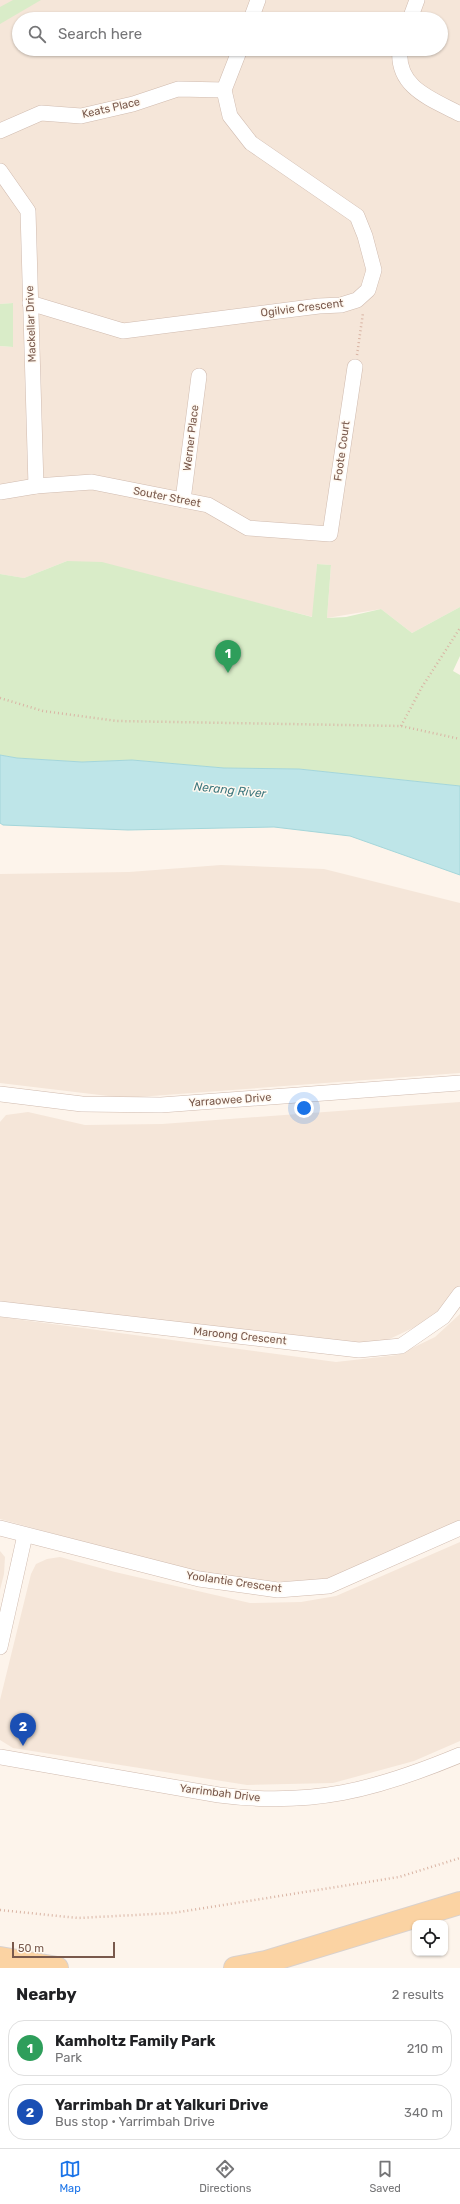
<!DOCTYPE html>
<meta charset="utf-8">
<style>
body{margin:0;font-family:Rubik,sans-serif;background:#f2f2f2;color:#202124}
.controls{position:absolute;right:12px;bottom:12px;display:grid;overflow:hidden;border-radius:8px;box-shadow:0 1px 3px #0004}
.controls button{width:36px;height:36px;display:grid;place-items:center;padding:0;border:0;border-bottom:1px solid #e0e0e0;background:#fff;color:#202124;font:20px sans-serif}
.scale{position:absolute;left:12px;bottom:10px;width:103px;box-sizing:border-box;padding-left:4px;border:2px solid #79594c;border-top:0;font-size:11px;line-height:14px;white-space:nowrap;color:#79594c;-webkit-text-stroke:3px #fff9f1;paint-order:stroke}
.you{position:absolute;left:304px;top:1108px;width:14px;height:14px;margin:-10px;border:3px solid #fff;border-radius:50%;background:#1a73e8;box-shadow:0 0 0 6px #1a73e833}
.badge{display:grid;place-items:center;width:26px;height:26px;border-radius:50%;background:#1a73e8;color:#fff;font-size:13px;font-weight:700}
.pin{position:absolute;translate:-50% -33px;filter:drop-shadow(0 1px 2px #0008)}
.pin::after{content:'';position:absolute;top:21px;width:14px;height:12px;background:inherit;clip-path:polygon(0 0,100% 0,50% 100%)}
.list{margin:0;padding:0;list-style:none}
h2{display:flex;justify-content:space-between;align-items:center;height:52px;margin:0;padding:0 16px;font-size:17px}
h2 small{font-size:13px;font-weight:400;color:#757577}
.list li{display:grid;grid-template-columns:26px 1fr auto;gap:12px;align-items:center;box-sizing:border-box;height:56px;margin:0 8px 8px;padding:0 8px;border:1px solid #e0e0e0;border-radius:16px}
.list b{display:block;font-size:15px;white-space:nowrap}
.list p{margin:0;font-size:13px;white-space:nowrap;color:#757577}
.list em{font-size:13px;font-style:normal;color:#757577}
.icon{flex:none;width:22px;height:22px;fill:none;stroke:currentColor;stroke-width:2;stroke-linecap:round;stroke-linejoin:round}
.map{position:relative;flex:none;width:460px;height:1968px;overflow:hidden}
.search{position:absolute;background:#fff;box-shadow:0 1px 3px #0004;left:12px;right:12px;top:12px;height:44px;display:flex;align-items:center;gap:10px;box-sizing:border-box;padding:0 14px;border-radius:22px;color:#757577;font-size:15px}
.sheet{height:180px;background:#fff}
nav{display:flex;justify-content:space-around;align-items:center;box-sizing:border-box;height:56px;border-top:1px solid #e0e0e0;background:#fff;font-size:11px;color:#757577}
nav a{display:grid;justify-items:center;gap:2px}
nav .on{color:#1a73e8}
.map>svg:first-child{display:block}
.residential{fill:#f5e6d9;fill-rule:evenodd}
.green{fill:#d9ecc8}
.water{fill:#bee5e8;stroke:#a4d6da}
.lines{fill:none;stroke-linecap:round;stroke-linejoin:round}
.minor-casing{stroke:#d0bbaf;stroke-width:16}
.primary-casing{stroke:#d9d1cd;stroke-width:24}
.path{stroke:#d9b4a4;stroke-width:2.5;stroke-dasharray:1 3;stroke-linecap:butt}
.minor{stroke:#fff;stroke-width:15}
.primary{stroke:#fbd3a3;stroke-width:22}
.labels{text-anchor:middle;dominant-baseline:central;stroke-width:3;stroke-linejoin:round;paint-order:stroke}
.street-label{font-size:11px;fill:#79594c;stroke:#fff9f1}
.water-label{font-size:12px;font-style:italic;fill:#3f787e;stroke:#fff9f1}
</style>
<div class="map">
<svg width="460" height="1968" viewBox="0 0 460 1968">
<rect width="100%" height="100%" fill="#fdf4eb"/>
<g class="residential">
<path d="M0 0H460V607L412 633 381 609 327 618 331 565 317 564 313 617 237 598 67 561 24 578 0 574V346L12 347 13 303 0 304ZM19 19H441V49H19Z"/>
<path d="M221 865 324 869 460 903V1073L125 1098 0 1083V874L129 872Z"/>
<path d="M460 1102V1286L434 1318 379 1344 344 1345 0 1302V1122L6 1115 28 1112 85 1125 162 1124Z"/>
<path d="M460 1314V1524L327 1580 258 1582 197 1573 0 1519V1317L336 1362 398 1355 435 1337Z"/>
<path d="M460 1542V1741L414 1761 333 1783 247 1785 13 1748 0 1740V1700L31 1574 36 1564 47 1559 60 1557 115 1572 250 1603 301 1602 336 1596Z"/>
<path d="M0 1551 5 1557 4 1574 0 1590Z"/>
</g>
<g class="green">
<path d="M13 0H41L0 24V7Z"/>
<path d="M13 303V347L0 346V304Z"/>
<path d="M67 561 102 562 312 617 317 564 331 565 327 618 346 617 381 609 412 633 460 607V656L453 671 460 675V786L299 769 224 768 132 760 82 762 17 758 0 755V574L24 578Z"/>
</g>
<path class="water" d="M0 755 17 758 82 762 132 760 224 768 299 769 460 786V875L350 836 274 827 128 830 3 825 0 823Z"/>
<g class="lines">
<g class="minor-casing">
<g id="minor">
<path d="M251 19 258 0"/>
<path d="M410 19 417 0"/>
<path d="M400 49C396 88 432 99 460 114"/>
<path d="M0 131 41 113 81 116 133 104 178 89 224 90"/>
<path d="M0 171 28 211 36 486"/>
<path d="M30 303 123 331 319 306 341 305 357 300 368 290 374 270 365 236 357 216 251 143 230 116 224 90 240 49"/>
<path d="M0 492 36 486 92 482 208 505 248 528 330 534 355 367"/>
<path d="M183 500 199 376"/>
<path d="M0 1094 82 1104 161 1105 460 1083"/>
<path d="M0 1309 359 1350 401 1346 443 1317 460 1294"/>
<path d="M0 1528 199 1579 278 1590 329 1586 460 1528"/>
<path d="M0 1647 25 1535"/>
<path d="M0 1757 219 1795C311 1807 376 1790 460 1755"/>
</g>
</g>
<g class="primary-casing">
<g id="primary">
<path d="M0 1958 57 1968"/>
<path d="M235 1968 266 1962 460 1903"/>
</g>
</g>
<g class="path">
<path d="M357 355 363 313"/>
<path d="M0 698 43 711 117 721 401 726 460 739"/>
<path d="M401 726 422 687 460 628"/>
<path d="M0 1910 78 1918 173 1913 399 1877 460 1858"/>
</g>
<use href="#minor" class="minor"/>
<use href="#primary" class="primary"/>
</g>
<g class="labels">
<g class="street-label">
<text transform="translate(111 108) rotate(-13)">Keats Place</text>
<text transform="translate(302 308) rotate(-7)">Ogilvie Crescent</text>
<text transform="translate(31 324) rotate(-92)">Mackellar Drive</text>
<text transform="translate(191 438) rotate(-83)">Werner Place</text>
<text transform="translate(342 451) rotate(-82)">Foote Court</text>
<text transform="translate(167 497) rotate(11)">Souter Street</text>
<text transform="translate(230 1100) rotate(-4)">Yarraowee Drive</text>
<text transform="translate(240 1336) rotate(6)">Maroong Crescent</text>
<text transform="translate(234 1582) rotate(8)">Yoolantie Crescent</text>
<text transform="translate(220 1793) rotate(7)">Yarrimbah Drive</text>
</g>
<g class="water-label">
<text transform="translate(230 790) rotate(6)">Nerang River</text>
</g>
</g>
</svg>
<div class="controls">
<button><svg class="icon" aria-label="locate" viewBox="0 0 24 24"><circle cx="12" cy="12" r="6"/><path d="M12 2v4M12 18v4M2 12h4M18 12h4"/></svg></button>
</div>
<div class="scale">50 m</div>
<div class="you"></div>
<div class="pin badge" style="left:228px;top:673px;background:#2e9e5b">1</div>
<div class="pin badge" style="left:23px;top:1746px;background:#1a4fb4">2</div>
<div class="search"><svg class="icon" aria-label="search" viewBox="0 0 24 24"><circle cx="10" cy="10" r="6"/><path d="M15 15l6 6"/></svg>Search here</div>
</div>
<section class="sheet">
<h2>Nearby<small>2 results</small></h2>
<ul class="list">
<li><span class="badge" style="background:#2e9e5b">1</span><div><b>Kamholtz Family Park</b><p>Park</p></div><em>210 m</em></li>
<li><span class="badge" style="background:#1a4fb4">2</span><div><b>Yarrimbah Dr at Yalkuri Drive</b><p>Bus stop · Yarrimbah Drive</p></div><em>340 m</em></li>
</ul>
</section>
<nav>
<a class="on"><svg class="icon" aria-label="map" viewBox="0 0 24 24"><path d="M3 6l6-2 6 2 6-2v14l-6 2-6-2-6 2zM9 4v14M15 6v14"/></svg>Map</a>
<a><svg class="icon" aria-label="directions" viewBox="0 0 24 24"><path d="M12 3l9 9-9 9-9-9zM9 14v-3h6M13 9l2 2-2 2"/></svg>Directions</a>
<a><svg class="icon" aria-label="saved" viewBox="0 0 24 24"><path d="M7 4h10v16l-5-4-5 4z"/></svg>Saved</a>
</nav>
